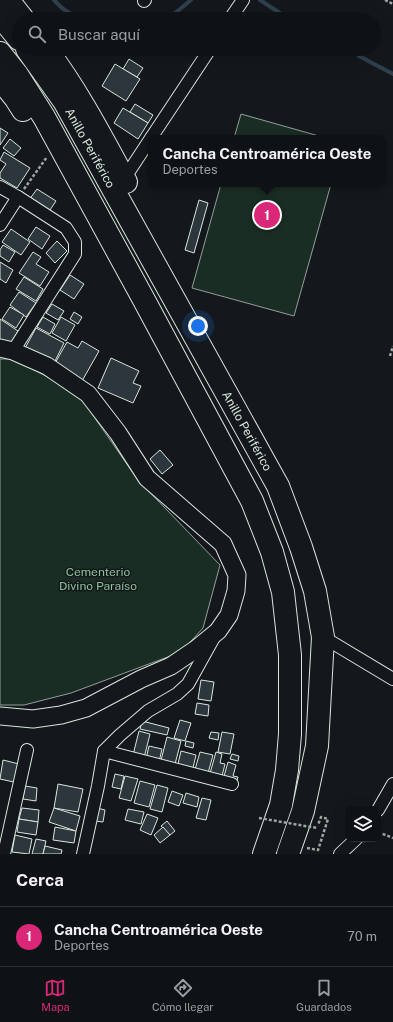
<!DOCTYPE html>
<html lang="es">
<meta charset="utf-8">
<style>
body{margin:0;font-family:"Public Sans",sans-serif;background:#1d2022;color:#f1f3f6}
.controls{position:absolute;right:12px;bottom:12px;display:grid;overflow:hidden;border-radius:8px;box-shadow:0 4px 16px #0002}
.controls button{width:36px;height:36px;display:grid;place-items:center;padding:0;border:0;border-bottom:1px solid #2f3234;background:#0f1215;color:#f1f3f6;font:20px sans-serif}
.you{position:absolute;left:198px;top:326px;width:14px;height:14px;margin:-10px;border:3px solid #fff;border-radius:50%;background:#1a73e8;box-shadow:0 0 0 6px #1a73e833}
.badge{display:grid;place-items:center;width:26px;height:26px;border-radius:50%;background:#db2777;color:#fff;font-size:13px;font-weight:700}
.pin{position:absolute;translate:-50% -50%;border:2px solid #fff;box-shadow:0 1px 4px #0006}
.popup{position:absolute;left:148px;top:135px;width:238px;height:52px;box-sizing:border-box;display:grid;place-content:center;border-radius:8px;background:#0f1215;filter:drop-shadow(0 1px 3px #0005);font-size:13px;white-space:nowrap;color:#9b9ea0}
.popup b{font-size:15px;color:#f1f3f6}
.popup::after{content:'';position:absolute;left:50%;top:100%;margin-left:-8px;border:8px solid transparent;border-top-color:#0f1215}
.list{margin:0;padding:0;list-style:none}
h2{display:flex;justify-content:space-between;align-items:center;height:52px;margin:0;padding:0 16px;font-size:17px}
h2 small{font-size:13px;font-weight:400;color:#9b9ea0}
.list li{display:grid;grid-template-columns:26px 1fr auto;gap:12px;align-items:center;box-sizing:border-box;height:60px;padding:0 16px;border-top:1px solid #2f3234}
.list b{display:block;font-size:15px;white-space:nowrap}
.list p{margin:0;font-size:13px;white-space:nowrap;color:#9b9ea0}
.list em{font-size:13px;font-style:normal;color:#9b9ea0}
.icon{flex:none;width:22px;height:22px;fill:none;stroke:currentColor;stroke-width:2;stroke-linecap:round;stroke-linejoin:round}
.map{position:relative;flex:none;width:393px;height:854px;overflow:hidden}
.search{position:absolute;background:#0f1215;box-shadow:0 4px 16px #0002;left:12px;right:12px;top:12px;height:44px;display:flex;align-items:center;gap:10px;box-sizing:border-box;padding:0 14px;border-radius:22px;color:#9b9ea0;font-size:15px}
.sheet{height:112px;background:#0f1215}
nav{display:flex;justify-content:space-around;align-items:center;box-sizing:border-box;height:56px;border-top:1px solid #2f3234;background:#0f1215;font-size:11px;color:#9b9ea0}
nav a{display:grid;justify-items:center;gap:2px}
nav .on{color:#db2777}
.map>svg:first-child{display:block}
.green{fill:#1a2d24;stroke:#939e99}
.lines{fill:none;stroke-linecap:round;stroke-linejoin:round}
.stream{stroke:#2f3f4d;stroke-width:4}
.building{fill:#2c363c;stroke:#d8e6dc}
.street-casing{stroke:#d8e6dc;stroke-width:14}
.secondary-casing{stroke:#d8e6dc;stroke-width:19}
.highway-casing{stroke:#d8e6dc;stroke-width:24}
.path{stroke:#9da8a2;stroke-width:2.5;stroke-dasharray:3 2;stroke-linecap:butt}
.street{stroke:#14181c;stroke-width:12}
.secondary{stroke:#14181c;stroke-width:17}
.highway{stroke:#14181c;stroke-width:22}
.path-bridge{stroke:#9da8a2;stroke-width:2.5;stroke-dasharray:3 2;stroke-linecap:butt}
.labels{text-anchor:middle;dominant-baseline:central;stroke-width:3;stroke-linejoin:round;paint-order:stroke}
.street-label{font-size:12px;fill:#d8e6dc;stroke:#14181c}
.park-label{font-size:12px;fill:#8ac095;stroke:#14181c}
</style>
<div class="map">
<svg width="393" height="854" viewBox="0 0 393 854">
<rect width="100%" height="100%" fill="#14181c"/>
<g class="green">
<path d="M241 114 326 138H234Z"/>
<path d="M221 184H331L294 316 192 288Z"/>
<path d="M0 359H14L55 381 83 401 138 480 220 565 203 628 181 652 71 693 24 705H0Z"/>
</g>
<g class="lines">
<g class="stream">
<path d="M54 0 62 8 78 19"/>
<path d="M260 0 289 19"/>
<path d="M164 19 174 14 191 0"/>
<path d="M325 19 337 17 344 19"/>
<path d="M355 49 359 56 393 74"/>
</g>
</g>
<g class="building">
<path d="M129 59 143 68 137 77 123 69Z"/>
<path d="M115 64 140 79 126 101 102 86Z"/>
<path d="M135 104 153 115 148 123 130 112Z"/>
<path d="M123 108 148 123 138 139 114 123Z"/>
<path d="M0 128 8 133 0 145Z"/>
<path d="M10 139 21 148 14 156 3 148Z"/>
<path d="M4 152 30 168 17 188 0 178V173L6 164 0 160Z"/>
<path d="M37 189 56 201 48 213 29 200Z"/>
<path d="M199 200 208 203 194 253 185 250Z"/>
<path d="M36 227 50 236 42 249 28 239Z"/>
<path d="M11 229 30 242 21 255 2 242Z"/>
<path d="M57 241 67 251 55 263 46 253Z"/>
<path d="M3 245 15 252 9 262 0 256V250Z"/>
<path d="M33 252 41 257 36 264 49 272 40 286 19 273Z"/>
<path d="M0 262 13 270 6 283 0 279Z"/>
<path d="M70 275 84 284 74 299 60 290Z"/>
<path d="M24 277 43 289 36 301 16 289Z"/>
<path d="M19 292 36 303 26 317 10 305Z"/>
<path d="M52 304 64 311 58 320 46 313Z"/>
<path d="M10 307 24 315 16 328 2 319Z"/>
<path d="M74 312 82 317 78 324 70 319Z"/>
<path d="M43 317 55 324 50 334 37 327Z"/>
<path d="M61 317 75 325 66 341 52 333Z"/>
<path d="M0 319 18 331 7 349 0 345Z"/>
<path d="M36 328 64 343 53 365 24 350Z"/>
<path d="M82 341 99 351 82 381 54 365 67 342 78 348Z"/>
<path d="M111 358 139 371 133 383 141 386 133 403 98 388Z"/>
<path d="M160 450 173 465 162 474 150 459Z"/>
<path d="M201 680 214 682 211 701 198 699Z"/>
<path d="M197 703 209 705 208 716 195 714Z"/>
<path d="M180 720 191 723 185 741 174 738Z"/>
<path d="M142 721 169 728 167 735 140 729Z"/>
<path d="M139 731 150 734 144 758 133 755Z"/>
<path d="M211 732 219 733 218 740 209 738Z"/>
<path d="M222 732 234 734 230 754 218 752Z"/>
<path d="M167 737 181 741 174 768 160 764Z"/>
<path d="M186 741 194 743 193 748 185 746Z"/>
<path d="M149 746 162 749 159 762 146 759Z"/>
<path d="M181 751 196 755 192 772 177 768Z"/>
<path d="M200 752 213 755 207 777 194 773Z"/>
<path d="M216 752 222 754 220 763 225 764 221 780 209 777Z"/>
<path d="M232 754 239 756 238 761 230 759Z"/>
<path d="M3 760 19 764 14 782 0 779Z"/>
<path d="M228 762 236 765 233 776 238 777 236 784 223 780Z"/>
<path d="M115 774 124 776 121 789 112 787Z"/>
<path d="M125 776 138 779 131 801 119 798Z"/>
<path d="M140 781 155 785 149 807 134 803Z"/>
<path d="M58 784 83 789 78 812 54 808Z"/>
<path d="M157 785 168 788 162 812 150 809Z"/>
<path d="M25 786 37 788 36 801 23 799Z"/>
<path d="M172 791 183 795 179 806 168 802Z"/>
<path d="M186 793 199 797 197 807 183 803Z"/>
<path d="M202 798 211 800 206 820 196 818Z"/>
<path d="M22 808 39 810 38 822 19 819Z"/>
<path d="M54 808 80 816 76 831 49 822Z"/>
<path d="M97 808 105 810 103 822 95 821Z"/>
<path d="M128 809 144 812 141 824 125 820Z"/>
<path d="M147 814 158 818 151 835 140 830Z"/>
<path d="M19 819 38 822 36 835 17 832Z"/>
<path d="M167 821 175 831 170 835 161 826Z"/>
<path d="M55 827 76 831 74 843 53 840Z"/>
<path d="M163 827 170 835 160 843 154 835Z"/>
<path d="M15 835 32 839 29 854 12 852Z"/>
<path d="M36 839 46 841 43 854H32Z"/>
<path d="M45 846 62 850 61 854H43Z"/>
</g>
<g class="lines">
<g class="street-casing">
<g id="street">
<path d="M144 1 145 0"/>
<path d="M230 19 243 0"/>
<path d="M151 138 210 49"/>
<path d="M124 179 151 138"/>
<path d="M0 187 18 197 66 228 75 242V254L13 351"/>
<path d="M0 225 18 197"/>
<path d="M323 637 393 679"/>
<path d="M104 751 232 784"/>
<path d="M378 810 393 784"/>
<path d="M4 854 27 750"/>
<path d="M83 854 98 786 104 751 120 735 148 711 177 694 188 684 213 639"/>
<path d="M340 854 356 839"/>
</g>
</g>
<g class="secondary-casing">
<path id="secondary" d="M0 348 13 351 47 366 88 394 118 433 147 478 223 544 237 575 236 591 229 615 218 631 196 649 171 666 141 679 86 708 61 715 33 719 0 716"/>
</g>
<g class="highway-casing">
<g id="highway">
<path d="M8 0 23 19"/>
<path d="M0 16 19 39"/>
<path d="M27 49 64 101 278 486 301 547 315 591 323 637 317 746 303 811 288 854"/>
<path d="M46 49C77 90 101 136 126 182"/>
<path d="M0 53 16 73 44 117 144 300 252 501 272 552 283 592 290 655V734L287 770 281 805 264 854"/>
<path d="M0 79 16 99 23 110"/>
</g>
</g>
<g class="path">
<path d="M385 0 393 4"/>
<path d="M24 189 47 157"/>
<path d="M390 356 393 346"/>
<path d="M378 832 393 838"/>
<path d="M307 848 318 850 328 819 321 817 318 825"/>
</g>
<use href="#street" class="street"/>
<use href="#secondary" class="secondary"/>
<use href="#highway" class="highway"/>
<path class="path-bridge" d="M259 818 317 828"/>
</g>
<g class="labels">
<g class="street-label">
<text transform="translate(90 148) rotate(61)">Anillo Periférico</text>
<text transform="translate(247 431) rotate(61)">Anillo Periférico</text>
</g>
<g class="park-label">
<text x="98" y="572">Cementerio<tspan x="98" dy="14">Divino Paraíso</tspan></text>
</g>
</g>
</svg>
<div class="controls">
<button><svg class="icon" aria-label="layers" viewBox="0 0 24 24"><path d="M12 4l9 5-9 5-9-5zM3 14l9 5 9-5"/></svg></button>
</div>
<div class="you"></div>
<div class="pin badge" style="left:267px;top:215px">1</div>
<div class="popup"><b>Cancha Centroamérica Oeste</b>Deportes</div>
<div class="search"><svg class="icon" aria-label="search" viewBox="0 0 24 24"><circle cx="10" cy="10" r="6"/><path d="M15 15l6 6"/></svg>Buscar aquí</div>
</div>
<section class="sheet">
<h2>Cerca<small></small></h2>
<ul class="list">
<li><span class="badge">1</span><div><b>Cancha Centroamérica Oeste</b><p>Deportes</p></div><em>70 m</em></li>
</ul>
</section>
<nav>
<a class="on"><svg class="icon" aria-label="map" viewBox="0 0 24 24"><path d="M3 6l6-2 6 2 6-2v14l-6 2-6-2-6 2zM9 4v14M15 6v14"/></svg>Mapa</a>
<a><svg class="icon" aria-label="directions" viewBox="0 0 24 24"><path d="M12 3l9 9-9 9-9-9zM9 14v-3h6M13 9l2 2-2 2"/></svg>Cómo llegar</a>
<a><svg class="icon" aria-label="saved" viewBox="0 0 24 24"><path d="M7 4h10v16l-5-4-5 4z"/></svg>Guardados</a>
</nav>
